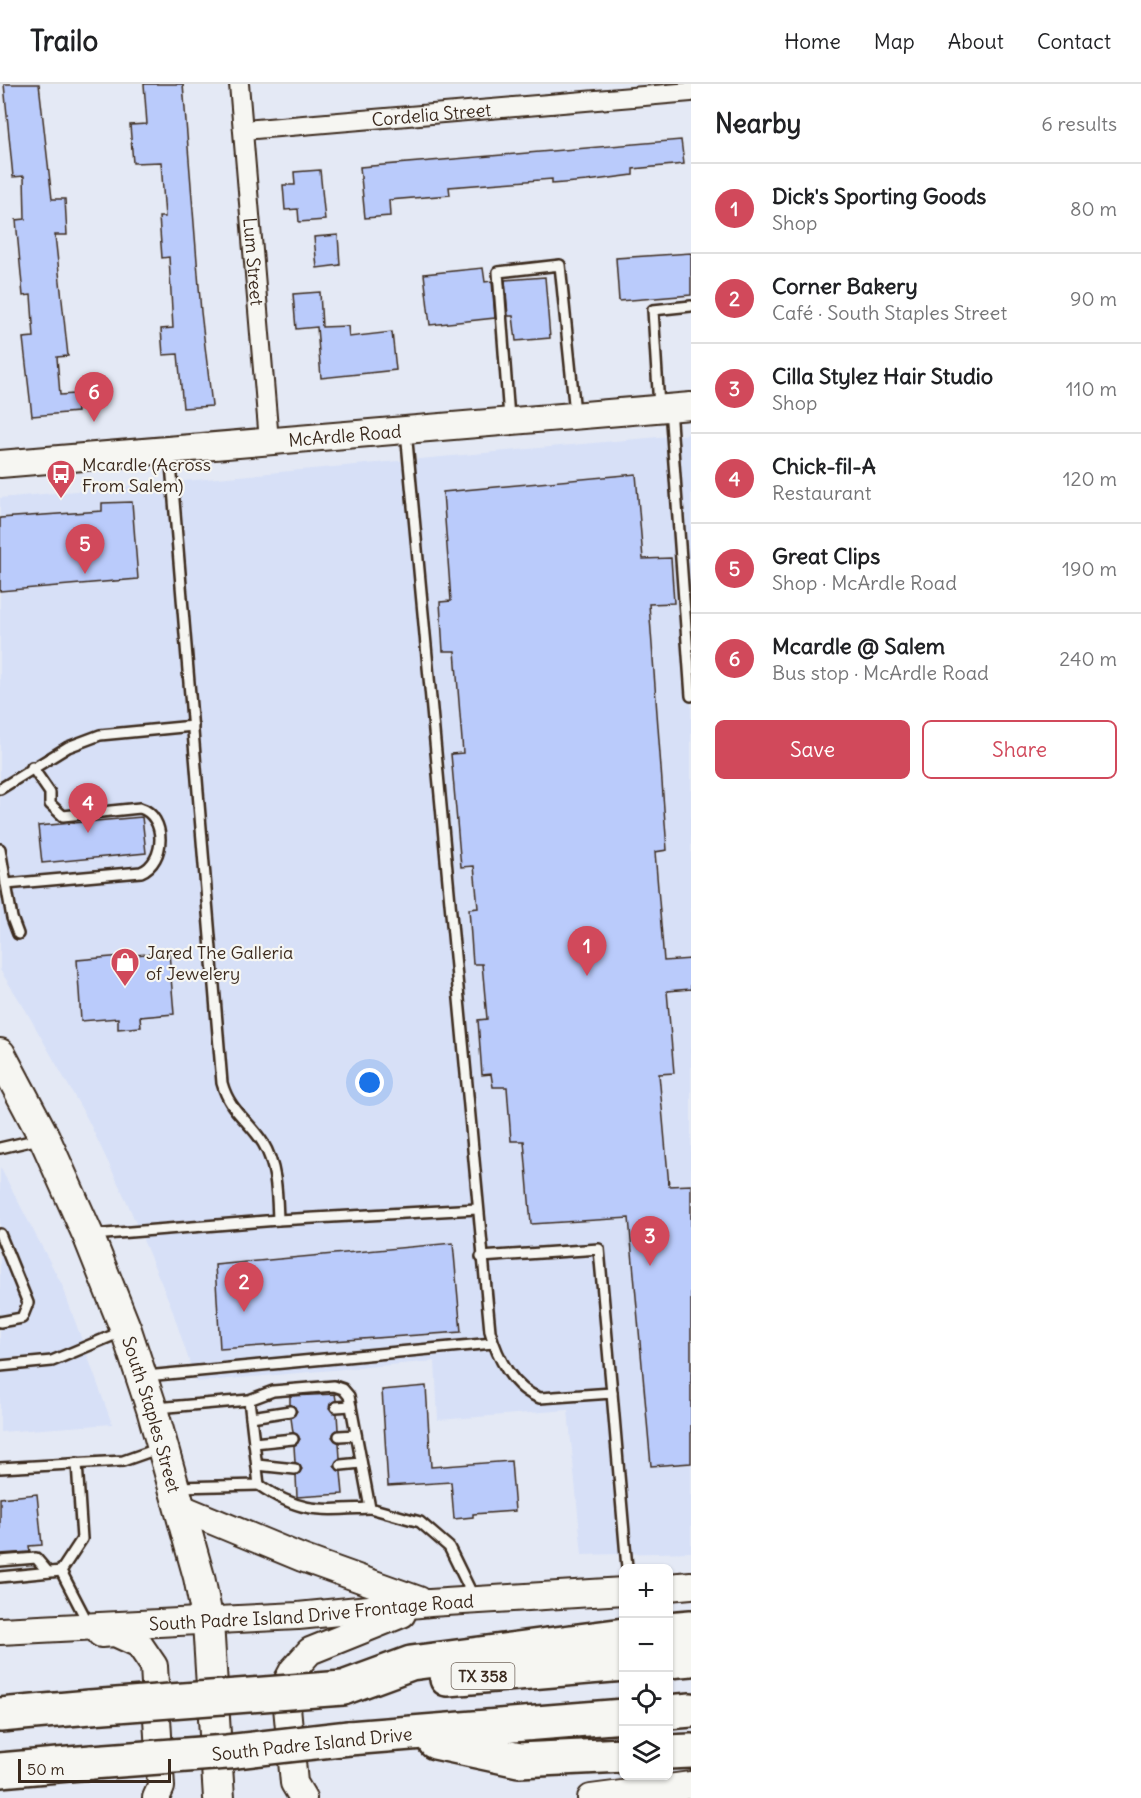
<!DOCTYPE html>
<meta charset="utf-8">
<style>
body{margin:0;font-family:Delius,sans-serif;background:#f6f6f6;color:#202124}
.controls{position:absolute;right:18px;bottom:18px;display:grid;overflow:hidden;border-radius:9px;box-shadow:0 2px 4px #0004}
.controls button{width:54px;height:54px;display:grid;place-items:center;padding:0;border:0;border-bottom:2px solid #e0e0e0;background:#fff;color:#202124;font:30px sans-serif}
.scale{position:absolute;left:18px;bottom:15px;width:153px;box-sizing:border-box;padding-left:6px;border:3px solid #3b2a1e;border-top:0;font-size:16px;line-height:21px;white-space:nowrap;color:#3b2a1e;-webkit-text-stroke:4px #f6f6f2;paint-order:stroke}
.you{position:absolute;left:370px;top:999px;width:21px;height:21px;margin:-15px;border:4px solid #fff;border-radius:50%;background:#1a73e8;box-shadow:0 0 0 9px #1a73e833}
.badge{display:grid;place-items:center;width:39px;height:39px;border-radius:50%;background:#d1495b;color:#fff;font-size:20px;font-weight:700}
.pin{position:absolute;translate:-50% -50px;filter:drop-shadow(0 2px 3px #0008)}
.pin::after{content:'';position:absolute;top:32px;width:21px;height:18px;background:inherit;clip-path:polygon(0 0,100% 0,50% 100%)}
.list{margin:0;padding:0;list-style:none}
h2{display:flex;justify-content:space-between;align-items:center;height:78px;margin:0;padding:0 24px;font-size:26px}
h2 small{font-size:20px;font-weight:400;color:#757577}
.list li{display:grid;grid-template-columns:39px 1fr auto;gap:18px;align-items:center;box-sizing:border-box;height:90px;padding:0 24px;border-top:2px solid #e0e0e0}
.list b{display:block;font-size:22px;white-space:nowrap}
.list p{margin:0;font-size:20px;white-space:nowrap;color:#757577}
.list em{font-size:20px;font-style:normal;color:#757577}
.actions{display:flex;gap:12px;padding:18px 24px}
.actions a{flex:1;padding:14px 0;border:2px solid #d1495b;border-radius:9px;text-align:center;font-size:21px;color:#d1495b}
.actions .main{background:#d1495b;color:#fff}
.icon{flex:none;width:33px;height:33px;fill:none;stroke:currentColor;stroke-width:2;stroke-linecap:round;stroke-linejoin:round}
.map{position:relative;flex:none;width:691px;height:1714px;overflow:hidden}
header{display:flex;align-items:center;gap:36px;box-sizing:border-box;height:84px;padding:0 30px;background:#fff;border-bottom:2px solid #e0e0e0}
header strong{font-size:28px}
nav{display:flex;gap:33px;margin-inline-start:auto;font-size:21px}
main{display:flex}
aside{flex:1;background:#fff}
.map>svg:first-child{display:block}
.built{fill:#d7e0f7}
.building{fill:#bacbfb;stroke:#3b2a1e;stroke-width:1.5}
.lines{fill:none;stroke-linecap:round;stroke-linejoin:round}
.service-casing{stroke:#3b2a1e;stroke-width:14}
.minor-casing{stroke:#3b2a1e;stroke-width:22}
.secondary-casing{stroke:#3b2a1e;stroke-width:30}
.primary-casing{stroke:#3b2a1e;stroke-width:34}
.motorway-casing{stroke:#3b2a1e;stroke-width:38}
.service{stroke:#f6f6f2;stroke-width:9}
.minor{stroke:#f6f6f2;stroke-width:18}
.secondary{stroke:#f6f6f2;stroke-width:26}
.primary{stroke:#f6f6f2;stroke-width:30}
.motorway{stroke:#f6f6f2;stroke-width:33}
.motorway-bridge-casing{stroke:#3b2a1e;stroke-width:38;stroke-linecap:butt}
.motorway-bridge{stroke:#f6f6f2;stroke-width:33}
.labels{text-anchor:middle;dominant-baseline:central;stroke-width:4.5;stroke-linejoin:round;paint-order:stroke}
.shield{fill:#f6f6f2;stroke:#73675e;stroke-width:1.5}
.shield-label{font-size:16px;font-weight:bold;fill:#3b2a1e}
.street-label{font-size:18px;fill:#3b2a1e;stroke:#f6f6f2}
.poi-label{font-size:18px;fill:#3b2a1e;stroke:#f6f6f2;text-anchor:start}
</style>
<header>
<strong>Trailo</strong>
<nav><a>Home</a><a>Map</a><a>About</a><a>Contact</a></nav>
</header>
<main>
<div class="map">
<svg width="691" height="1714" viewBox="0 0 691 1714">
<rect width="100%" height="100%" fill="#e4e9f5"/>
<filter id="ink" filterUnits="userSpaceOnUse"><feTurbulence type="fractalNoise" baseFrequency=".0167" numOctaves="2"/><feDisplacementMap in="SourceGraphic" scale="12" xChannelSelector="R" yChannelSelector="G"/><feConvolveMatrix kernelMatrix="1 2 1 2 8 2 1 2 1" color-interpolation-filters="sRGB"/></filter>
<g filter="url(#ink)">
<g class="built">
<path d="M691 350V1468L582 1471 568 1326 438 1336 435 1277 196 1298 171 1222 127 1118 88 1036 25 925 0 886V414Z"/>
<path d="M0 1083 62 1201 112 1340 0 1348Z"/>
</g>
<g class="building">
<path d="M4 0H39L52 115H65L67 151H55L68 272 57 273 60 311 75 310 77 328 32 332 23 254 34 253 31 211 23 212 16 136 25 135 24 92 13 93Z"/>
<path d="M144 0H183L201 228 212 322 183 324 178 270 163 271 161 245 173 244 169 173 162 174 159 133H165L161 78 133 79 130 41 147 40Z"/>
<path d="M681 56 684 80 633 85V91L587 97 552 100V95L449 103 450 111 389 116 390 132 365 134 360 83Z"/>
<path d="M320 86 325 136 299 138 298 125 285 126 283 101H295L294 88Z"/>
<path d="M338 151 340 181 317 184 314 153Z"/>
<path d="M691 169V211L619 217 616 174Z"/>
<path d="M483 184 485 198 492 197 495 234 430 241 424 190Z"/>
<path d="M545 193 550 254 516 257 513 232H508L505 196Z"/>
<path d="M320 208 322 243 348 242 349 253 392 248 396 286 321 294 317 243 296 245 293 210Z"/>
<path d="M636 390 643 475 671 474 674 519 649 520 667 766 655 768 664 877 691 875V905L667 907 674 989 659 990 669 1102 691 1101V1379L651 1382 629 1134 531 1140 524 1057H511L507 1003H493L491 990 482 991 478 936 487 935 482 880H473L469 825 478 824 474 782 461 783 451 670 463 669 455 567H443L440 518 451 517 443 408Z"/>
<path d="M132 418 138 495 0 507V434L102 427V419Z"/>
<path d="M142 733 146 769 42 779 38 742Z"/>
<path d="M169 868 174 930 140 933 141 943 118 945V934L81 937 77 876Z"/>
<path d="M453 1159 461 1248 220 1265 215 1181Z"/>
<path d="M426 1302 431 1383 511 1377 515 1427 473 1430V1433L454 1435 451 1398 388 1402 382 1306Z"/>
<path d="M335 1310 336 1316 330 1320 329 1324 337 1330 338 1345 332 1353 339 1359 340 1374 334 1381 341 1388 343 1410 297 1413 296 1392 302 1385 295 1378 294 1362 300 1355 293 1348 291 1334 297 1327 290 1320V1312Z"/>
<path d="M37 1410 42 1461 29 1462 30 1468 0 1470V1414Z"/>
</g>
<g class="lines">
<g class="service-casing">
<g id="service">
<path d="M659 323 653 226 691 222"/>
<path d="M670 324 691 612"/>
<path d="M509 334 498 188 560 181 575 329"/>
<path d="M406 347 490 1247C497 1273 513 1305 540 1314L612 1309 627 1484"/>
<path d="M170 368 222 999C230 1028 248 1035 263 1059 277 1082 277 1110 278 1136"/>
<path d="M0 705 68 663 100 651 193 642"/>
<path d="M0 765 12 834 18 850"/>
<path d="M6 800 141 788C166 778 167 732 140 724L63 732 50 720V709L32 683"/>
<path d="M0 1064 39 1055"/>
<path d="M0 1150 28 1219 22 1234 0 1238"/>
<path d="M93 1151 278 1136 477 1125"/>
<path d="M481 1173 599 1165 612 1309"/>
<path d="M0 1282 52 1277 121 1248"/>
<path d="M146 1292 493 1259"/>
<path d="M336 1323 351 1322"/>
<path d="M156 1324 249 1316 273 1307 334 1302 343 1305 349 1312 370 1424 420 1438 449 1463 474 1514"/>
<path d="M251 1333 290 1327"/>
<path d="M339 1352 356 1351"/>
<path d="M254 1359 293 1355"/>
<path d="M77 1379 82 1455 61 1487 89 1541"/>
<path d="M257 1381 295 1385"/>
<path d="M341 1381 361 1379"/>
<path d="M0 1384 123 1377 160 1364"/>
<path d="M259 1401C301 1430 321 1426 370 1424"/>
<path d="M177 1403 259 1401 249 1316"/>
<path d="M0 1477 36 1474 48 1488"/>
<path d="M0 1493 61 1487"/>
</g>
</g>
<g class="minor-casing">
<g id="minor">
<path id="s1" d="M239 0 269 357"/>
<path id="s2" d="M244 46 691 8"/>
</g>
</g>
<g class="secondary-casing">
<g id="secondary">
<path id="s3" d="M0 380 691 322"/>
<path d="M179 1423 302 1474 419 1516"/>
<path d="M668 1503 691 1501"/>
<path id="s4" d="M0 1547 298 1532 430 1519 624 1507"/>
<path d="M101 1550 115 1549 139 1560 154 1582 161 1703 156 1714"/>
<path d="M303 1714 294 1699 285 1601 293 1586 310 1567 402 1530"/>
<path d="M591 1714 691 1701"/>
</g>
</g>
<g class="primary-casing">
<g id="primary">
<path id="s5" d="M0 970 44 1053 88 1151 126 1246 152 1325 199 1493 208 1538 219 1714"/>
</g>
</g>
<g class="motorway-casing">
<g id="motorway">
<path d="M668 1545 691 1543"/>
<path d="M668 1577 691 1575"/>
<path d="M447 1595 624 1580"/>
<path d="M343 1604 411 1579 624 1551"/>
<path d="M668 1628 691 1626"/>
<path d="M0 1631 90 1623"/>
<path d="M349 1654 624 1632"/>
<path d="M435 1658 519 1676 624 1671"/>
<path d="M668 1668 691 1667"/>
<path d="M0 1686 92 1678"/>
</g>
</g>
<use href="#service" class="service"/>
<use href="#minor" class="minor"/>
<use href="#secondary" class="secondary"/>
<use href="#primary" class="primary"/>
<use href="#motorway" class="motorway"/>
<g class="motorway-bridge-casing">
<g id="motorway-bridge">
<path d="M90 1623 343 1604"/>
<path d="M92 1678 227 1668 349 1654"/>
</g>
</g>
<use href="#motorway-bridge" class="motorway-bridge"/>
</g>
</g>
<defs>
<g id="bus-pin" transform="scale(1.5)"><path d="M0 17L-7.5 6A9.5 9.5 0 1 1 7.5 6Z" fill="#d1495b" stroke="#f6f6f2"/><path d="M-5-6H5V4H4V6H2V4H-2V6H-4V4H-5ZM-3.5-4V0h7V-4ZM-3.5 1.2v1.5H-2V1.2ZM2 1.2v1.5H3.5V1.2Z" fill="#fff"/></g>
<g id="shop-pin" transform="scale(1.5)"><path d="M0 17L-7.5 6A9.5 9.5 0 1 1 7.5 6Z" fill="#d1495b" stroke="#f6f6f2"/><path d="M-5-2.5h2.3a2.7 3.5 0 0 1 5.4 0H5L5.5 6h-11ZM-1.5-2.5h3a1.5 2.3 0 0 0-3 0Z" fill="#fff"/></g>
</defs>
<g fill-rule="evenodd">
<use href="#bus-pin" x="61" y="390"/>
<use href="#shop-pin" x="125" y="878"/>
</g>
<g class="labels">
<rect class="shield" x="451.5" y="1579" width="63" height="26" rx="4.5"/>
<g class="shield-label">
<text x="483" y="1592">TX 358</text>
</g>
<g class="street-label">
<text stroke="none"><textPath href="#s2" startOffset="188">Cordelia Street</textPath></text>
<text stroke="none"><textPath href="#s1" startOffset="178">Lum Street</textPath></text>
<text stroke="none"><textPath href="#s3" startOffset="346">McArdle Road</textPath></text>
<text stroke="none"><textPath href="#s5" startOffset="392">South Staples Street</textPath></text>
<text stroke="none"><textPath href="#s4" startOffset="312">South Padre Island Drive Frontage Road</textPath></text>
<text transform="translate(312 1660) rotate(-6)">South Padre Island Drive</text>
</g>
<g class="poi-label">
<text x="82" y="380">Mcardle (Across<tspan x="82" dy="21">From Salem)</tspan></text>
<text x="146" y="868">Jared The Galleria<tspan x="146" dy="21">of Jewelery</tspan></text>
</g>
</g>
</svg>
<div class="controls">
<button>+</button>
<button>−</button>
<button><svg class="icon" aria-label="locate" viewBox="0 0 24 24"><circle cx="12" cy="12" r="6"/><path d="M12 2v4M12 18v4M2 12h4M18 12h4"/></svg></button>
<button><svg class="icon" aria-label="layers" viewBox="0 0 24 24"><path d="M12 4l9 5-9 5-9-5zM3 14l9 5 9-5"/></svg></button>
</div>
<div class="scale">50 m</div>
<div class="you"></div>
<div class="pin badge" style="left:587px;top:892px">1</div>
<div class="pin badge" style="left:244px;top:1228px">2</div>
<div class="pin badge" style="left:650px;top:1182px">3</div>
<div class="pin badge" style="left:88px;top:749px">4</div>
<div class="pin badge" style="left:85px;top:490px">5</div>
<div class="pin badge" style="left:94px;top:338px">6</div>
</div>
<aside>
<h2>Nearby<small>6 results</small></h2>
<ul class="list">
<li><span class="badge">1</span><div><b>Dick's Sporting Goods</b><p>Shop</p></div><em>80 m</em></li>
<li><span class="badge">2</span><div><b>Corner Bakery</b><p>Café · South Staples Street</p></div><em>90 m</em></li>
<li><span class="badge">3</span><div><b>Cilla Stylez Hair Studio</b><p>Shop</p></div><em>110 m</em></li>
<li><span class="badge">4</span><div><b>Chick-fil-A</b><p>Restaurant</p></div><em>120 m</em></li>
<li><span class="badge">5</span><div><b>Great Clips</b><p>Shop · McArdle Road</p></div><em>190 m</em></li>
<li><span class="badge">6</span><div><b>Mcardle @ Salem</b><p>Bus stop · McArdle Road</p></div><em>240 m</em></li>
</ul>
<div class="actions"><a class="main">Save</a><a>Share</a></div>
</aside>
</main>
